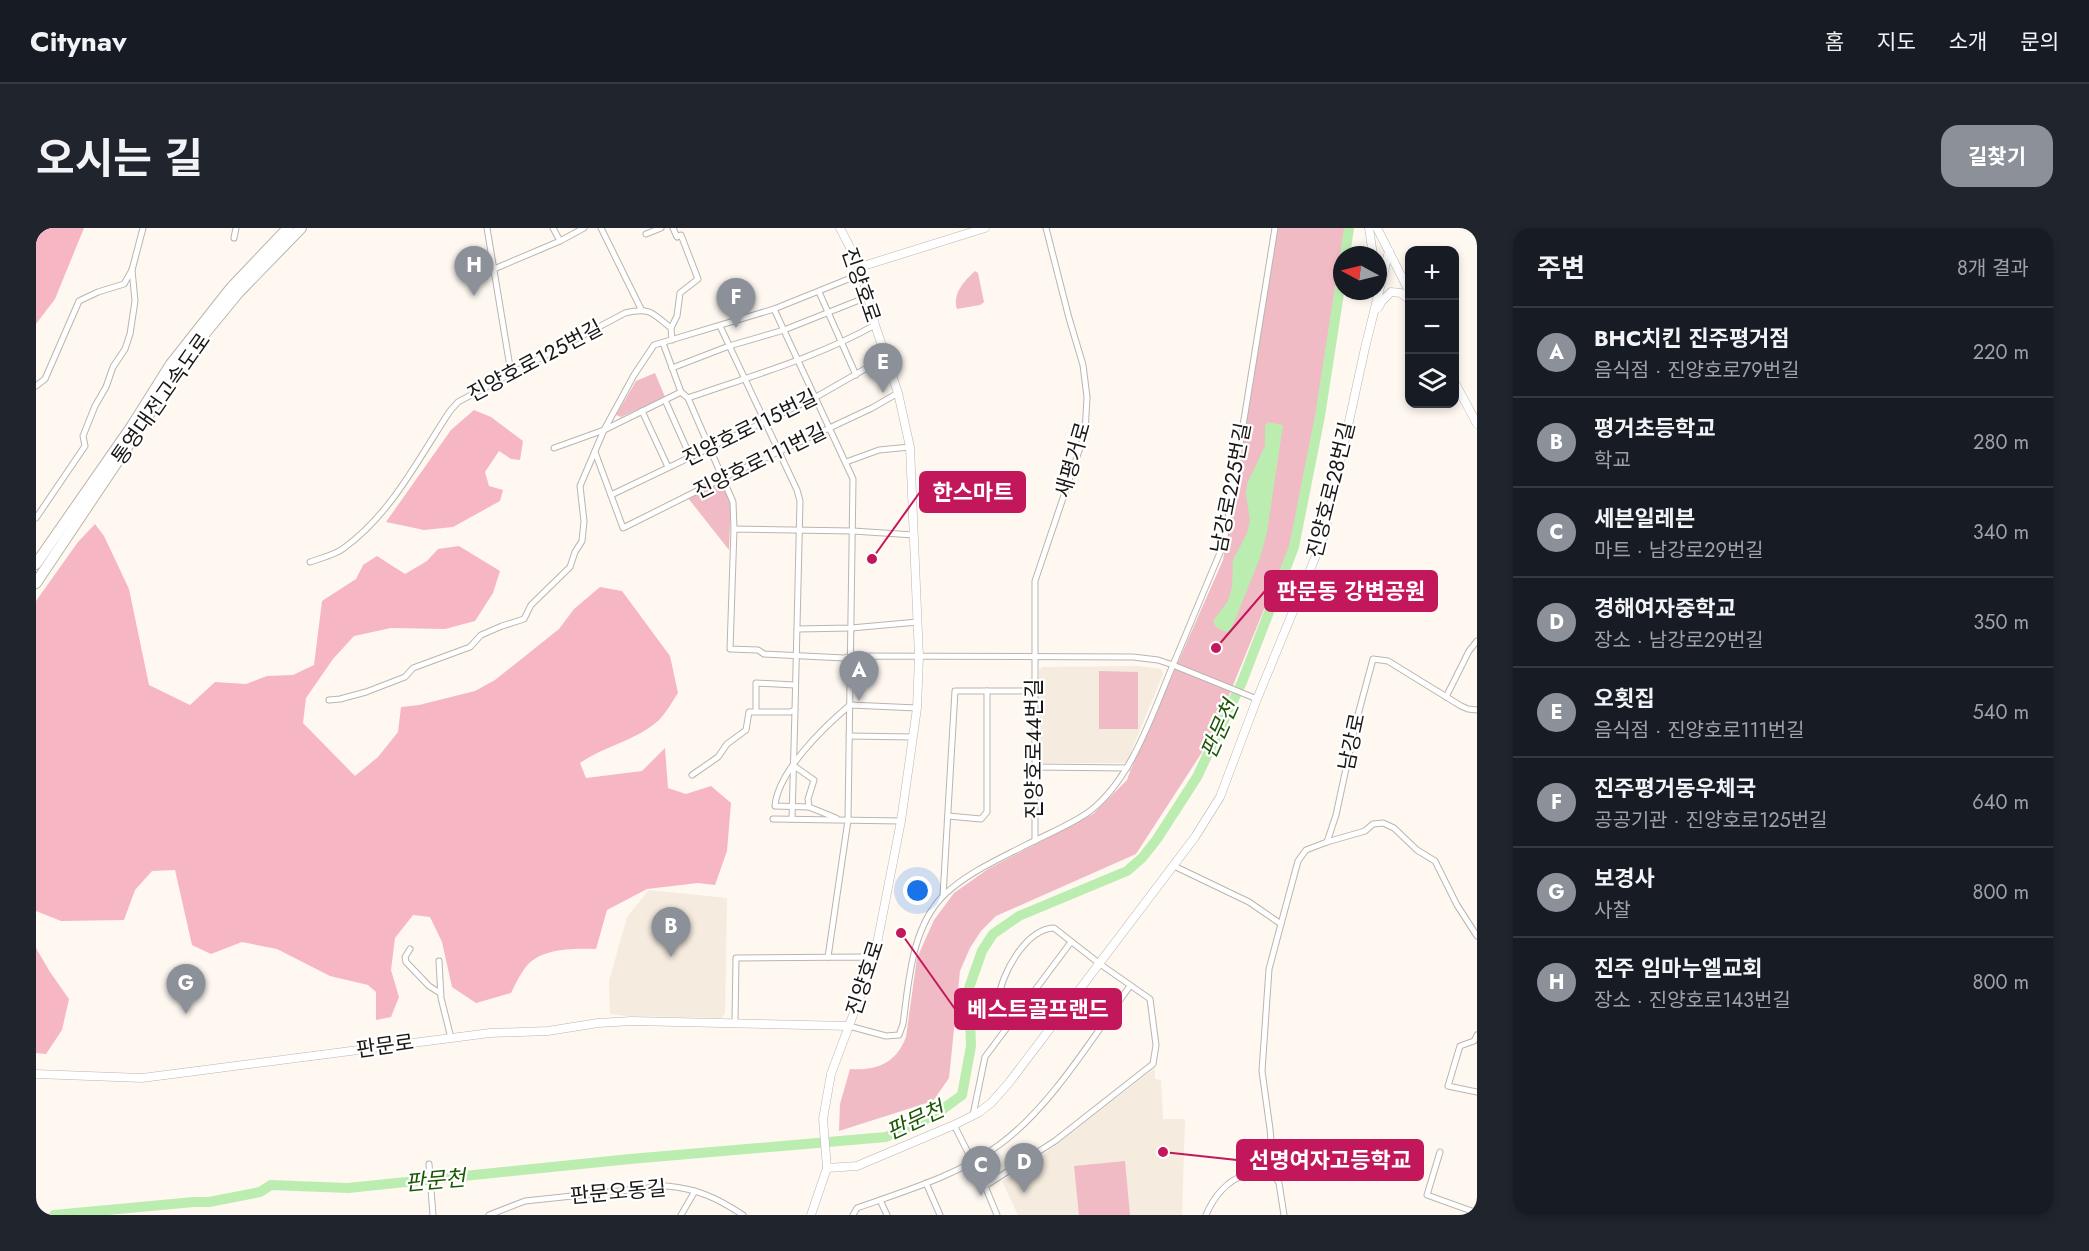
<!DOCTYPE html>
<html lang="ko">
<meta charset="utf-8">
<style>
body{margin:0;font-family:Jost,"Noto Sans KR",sans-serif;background:#20242c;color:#f1f3f6}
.controls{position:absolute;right:18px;top:18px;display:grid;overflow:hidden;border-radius:12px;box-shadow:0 3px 9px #0003}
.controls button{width:54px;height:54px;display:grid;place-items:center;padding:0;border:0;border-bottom:2px solid #363941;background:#171b24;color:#f1f3f6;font:30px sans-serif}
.compass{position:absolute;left:1297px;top:18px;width:54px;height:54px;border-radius:50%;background:#171b24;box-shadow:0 3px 9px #0003;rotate:277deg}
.you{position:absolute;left:882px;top:663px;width:21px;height:21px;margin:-15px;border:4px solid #fff;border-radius:50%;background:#1a73e8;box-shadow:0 0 0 9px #1a73e833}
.badge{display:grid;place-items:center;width:39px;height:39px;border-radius:50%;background:#8c9099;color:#fff;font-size:20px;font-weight:700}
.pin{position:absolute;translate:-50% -50px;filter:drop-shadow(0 2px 3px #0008)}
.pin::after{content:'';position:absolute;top:32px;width:21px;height:18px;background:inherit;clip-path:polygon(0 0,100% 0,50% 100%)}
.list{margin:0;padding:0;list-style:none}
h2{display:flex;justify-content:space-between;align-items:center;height:78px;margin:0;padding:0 24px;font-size:26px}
h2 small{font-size:20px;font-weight:400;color:#9ea1a6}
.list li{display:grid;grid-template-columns:39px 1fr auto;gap:18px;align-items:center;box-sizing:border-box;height:90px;padding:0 24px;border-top:2px solid #363941}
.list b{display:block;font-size:22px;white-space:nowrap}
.list p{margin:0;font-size:20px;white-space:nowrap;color:#9ea1a6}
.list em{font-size:20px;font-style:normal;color:#9ea1a6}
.icon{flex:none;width:33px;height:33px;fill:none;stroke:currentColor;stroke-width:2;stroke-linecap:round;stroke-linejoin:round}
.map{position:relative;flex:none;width:1441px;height:987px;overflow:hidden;border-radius:18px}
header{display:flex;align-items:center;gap:36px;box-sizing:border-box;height:84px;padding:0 30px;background:#171b24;border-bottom:2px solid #363941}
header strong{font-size:28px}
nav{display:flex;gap:33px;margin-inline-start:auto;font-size:21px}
.intro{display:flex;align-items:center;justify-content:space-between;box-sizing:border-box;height:144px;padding:0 36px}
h1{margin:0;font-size:42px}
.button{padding:15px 27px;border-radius:18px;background:#8c9099;color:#fff;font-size:21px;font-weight:700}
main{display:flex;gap:36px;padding:0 36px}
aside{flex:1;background:#171b24;border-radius:18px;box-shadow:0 3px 9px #0003}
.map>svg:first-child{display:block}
.built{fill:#f5ebde}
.green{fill:#f0bbc5}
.forest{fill:#f7b6c3}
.water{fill:#bcedb0}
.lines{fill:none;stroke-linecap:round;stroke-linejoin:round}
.river{stroke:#bcedb0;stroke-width:10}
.street-casing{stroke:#bab5af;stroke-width:7}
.secondary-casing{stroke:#bab5af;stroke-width:9}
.highway-casing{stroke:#bab5af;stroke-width:12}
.street{stroke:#fff;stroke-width:5}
.secondary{stroke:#fff;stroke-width:8}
.highway{stroke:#fff;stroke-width:10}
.labels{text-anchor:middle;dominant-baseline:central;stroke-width:4.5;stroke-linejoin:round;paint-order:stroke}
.street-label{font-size:21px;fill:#1a1816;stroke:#fff}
.water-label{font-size:22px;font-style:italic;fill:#1b5803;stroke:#fff}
.leader{fill:none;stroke:#c2185b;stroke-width:2}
.callout-dot{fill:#c2185b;stroke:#fff;stroke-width:2}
.callout{fill:#c2185b;stroke:#c2185b;stroke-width:2}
.callout-label{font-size:22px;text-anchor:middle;font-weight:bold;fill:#fff}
</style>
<header>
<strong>Citynav</strong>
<nav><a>홈</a><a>지도</a><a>소개</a><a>문의</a></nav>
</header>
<div class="intro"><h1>오시는 길</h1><a class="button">길찾기</a></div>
<main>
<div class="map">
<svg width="1441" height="987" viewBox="0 0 1441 987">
<rect width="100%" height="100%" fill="#fef8f1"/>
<g class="built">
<path d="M1102 438 1125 441 1127 446 1092 531 1089 535H1007L1003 530V442L1006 439Z"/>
<path d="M613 662 691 670 689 786 685 790 591 788 574 786 573 753 591 689Z"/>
<path d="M1119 840V851L1125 852 1127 891H1149L1146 987H982L966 953 986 943Z"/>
</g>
<g class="green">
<path d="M1241 0H1313L1308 27H1306V41L1262 298 1176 509 1100 626 960 688 945 703 934 720 924 743 913 850 897 873 803 903 804 876 814 841C841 843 860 835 870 809L881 730 898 692 918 665 952 641 1057 586 1091 552 1095 541 1187 332Z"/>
<path d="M939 43 942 45 948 74 944 77 921 81C916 66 928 53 939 43Z"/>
<path d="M619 145 629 169 585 189 580 187 600 153Z"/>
<path d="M685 254 695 274 693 322 652 270Z"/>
<path d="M1063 443 1102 444V501H1063Z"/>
<path d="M1089 933 1094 987H1043L1038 938Z"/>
</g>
<g class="forest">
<path d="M0 0H48L19 71 0 96Z"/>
<path d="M438 182 455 189 487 213 484 232 475 231 463 223 449 244 453 258 467 262 464 273 417 299 388 302 350 294 415 202Z"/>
<path d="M59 296 68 308 93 361 113 457 154 477 179 454 210 456 231 448 257 447 278 437 286 373 320 351 327 337 341 328 369 346 391 333 402 321 423 318 464 343 457 365 439 393 409 401 355 400 318 408 297 431 270 470 267 495 319 548 342 529 362 504 365 479 383 477 439 463 459 452 523 401 538 381 564 359 586 363 634 428 642 465C636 474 630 485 623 492 600 513 568 518 544 535L550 550 606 543 629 520 632 560 650 566 675 558 695 575 691 623 679 657 662 655 611 661 571 682 560 721C538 720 503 720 489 740 483 748 479 757 475 765L440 775 416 759 406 714 394 689 377 687 359 710 355 742 363 769 355 789 340 792V764L332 757 294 748 241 721 206 714 175 726 156 717 139 642 116 643 99 662 88 692 25 693 0 683V373L42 314Z"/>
<path d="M0 720 14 744 33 771 26 802 10 826 0 825Z"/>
</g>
<path class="water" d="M1232 194 1247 197 1231 304 1225 327 1195 402 1192 405 1180 399 1177 393 1192 373 1196 359 1197 332 1211 305 1214 292 1210 266 1211 256 1229 218V198Z"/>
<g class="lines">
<g class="river">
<path d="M1309 27 1313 0"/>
<path d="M18 987 158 974H173L224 964 235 957 312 960 594 931 850 909 899 887 926 867 935 818 933 760 946 723 957 706 983 688 1091 643 1106 630 1121 611 1161 549 1206 454 1258 319 1284 188 1306 46"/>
</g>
<g class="street-casing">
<g id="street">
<path d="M451 0 475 145"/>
<path d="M517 0 524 13"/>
<path d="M565 0 605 81"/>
<path d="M610 6 625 0"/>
<path d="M198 10 200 0"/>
<path d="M458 41 524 13 548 0"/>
<path d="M783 64 820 147"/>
<path d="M738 81 817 251 812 592 792 729"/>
<path d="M635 100 641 88 644 65 662 51 645 7 641 9 637 0"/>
<path d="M627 115 645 164 652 170 697 274 698 301"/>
<path d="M636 140 693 118 748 102 831 69"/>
<path d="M0 158 9 151 43 73 62 64 88 56 96 42 107 0"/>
<path d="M652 170C715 148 780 130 839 97"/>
<path d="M629 172 650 219"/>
<path d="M606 183 632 239"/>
<path d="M518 220 568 202 598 147 618 117 738 81 815 50 819 47 824 39"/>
<path d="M559 224 587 300 687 250 836 180 862 165"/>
<path d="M810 234 843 222 874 219"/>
<path d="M575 267 780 169 850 129"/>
<path d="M0 290 49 218 47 208 59 178 70 159 77 139 89 121 94 106 99 73 96 42"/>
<path d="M878 307 817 303 698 301 694 421 722 422 728 426 808 430 815 428 1097 429 1122 432 1137 437 1188 315 1239 0"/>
<path d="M274 334C285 330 299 327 308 320 356 285 382 231 414 183L422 174 589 85C615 79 616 85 635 100L636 112"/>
<path d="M761 401 815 400 882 394"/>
<path d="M1410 469 1433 423 1441 413"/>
<path d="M293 472 304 471 330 464 369 449 377 440 434 419 445 407 466 398 488 391 495 377 534 339 539 324 546 313 548 293 544 258 568 202 645 164"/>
<path d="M720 483V455L759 457"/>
<path d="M813 508 877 509"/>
<path d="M758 538 778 552 772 571 773 579 800 590"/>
<path d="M999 539 1091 540"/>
<path d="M656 547 682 529 691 516 710 502 713 484H754L759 482 764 273 761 262 684 98"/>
<path d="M773 579 739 578C742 543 788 499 814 477L881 480"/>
<path d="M912 588 945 591 951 584V463"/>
<path d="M737 591 865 593"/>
<path d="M756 591 759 482"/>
<path d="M999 613V353L1049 205 1051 169 1047 137 1033 90 1010 0"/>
<path d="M1291 614 1329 603 1337 596 1347 595 1358 600 1381 622 1399 633 1421 677 1441 708"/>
<path d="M1138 638 1213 674 1245 696 1233 741 1226 843 1234 901 1238 947C1229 947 1218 945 1209 947 1191 952 1177 970 1170 987"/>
<path d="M907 668 919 463H999"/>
<path d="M1245 696 1262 633 1270 622 1291 614 1300 587 1320 494 1337 431 1352 433 1425 478 1432 481 1441 482"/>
<path d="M374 721 369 729 370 734 393 758 404 765"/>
<path d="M403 733 405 770 415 810"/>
<path d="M699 794 700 730 828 729 838 731"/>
<path d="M813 798 850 808 863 807 867 796C873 753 875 700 908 667 931 645 961 632 990 617 1011 606 1035 597 1054 583 1096 551 1117 484 1137 437L1221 471"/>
<path d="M1441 807 1438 813 1424 818 1412 858 1441 864"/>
<path d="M937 887 949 829 1035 714"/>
<path d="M918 897 949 958 961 987"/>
<path d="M1404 924 1391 967 1441 985"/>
<path d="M393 936 397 987"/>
<path d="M1238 947 1243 955 1248 987"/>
<path d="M890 955 904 987"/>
<path d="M949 958 1019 913 1117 836 1120 817 1114 771 1064 736 1018 700C990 701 965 746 963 770L982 786"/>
<path d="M844 972 851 987"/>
<path d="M453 987 489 973 631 958C662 961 681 970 707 987"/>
<path d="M645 987 659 963"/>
<path d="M817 987 821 980C869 963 921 948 963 917 1015 879 1056 810 1094 758"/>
</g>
</g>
<g class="secondary-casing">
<g id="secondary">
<path d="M1333 0 1337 27"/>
<path d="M1341 0 1374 65"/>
<path d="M824 39 949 0"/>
<path d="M1342 80 1346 73 1355 64 1365 65 1374 72"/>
<path d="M1418 153 1441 196"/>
<path d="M0 846 106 850 454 805 512 803 562 795 596 793 813 798"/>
<path d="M791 940 821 938 918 897 942 885 955 875 972 856 1159 609 1184 569 1221 471 1288 308 1329 120 1353 23"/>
<path d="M775 987 791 940 787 891 795 846 838 731 865 593 881 480 883 429 874 219 862 165 839 97 824 39 804 0"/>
</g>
</g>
<g class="highway-casing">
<g id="highway">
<path d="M0 336 96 198 135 136 195 60 252 0"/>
<path d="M0 355 140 146 170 104 202 65 265 0"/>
</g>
</g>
<use href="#street" class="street"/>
<use href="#secondary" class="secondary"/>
<use href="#highway" class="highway"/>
</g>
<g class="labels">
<g class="street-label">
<text transform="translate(825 57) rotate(71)">진양호로</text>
<text transform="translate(499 133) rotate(-28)">진양호로125번길</text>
<text transform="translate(125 171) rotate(-55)">통영대전고속도로</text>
<text transform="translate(714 200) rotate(-26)">진양호로115번길</text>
<text transform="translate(1037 232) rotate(-74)">새평거로</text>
<text transform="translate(724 233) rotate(-26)">진양호로111번길</text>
<text transform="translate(1195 260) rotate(-79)">남강로225번길</text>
<text transform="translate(1295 262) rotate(-76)">진양호로28번길</text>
<text transform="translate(1316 514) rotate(-78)">남강로</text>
<text transform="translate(998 521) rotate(-90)">진양호로44번길</text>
<text transform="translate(829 750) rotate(-72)">진양호로</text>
<text transform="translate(349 818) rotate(-8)">판문로</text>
<text transform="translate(582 964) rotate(-5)">판문오동길</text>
</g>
<g class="water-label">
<text transform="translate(1183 501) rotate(-66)">판문천</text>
<text transform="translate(879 892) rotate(-25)">판문천</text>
<text transform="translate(399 952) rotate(-5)">판문천</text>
</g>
</g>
<path class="leader" d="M836 331L884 264M1180 420L1229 363M865 705L919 781M1127 924L1201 932"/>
<g class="callout-dot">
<circle cx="836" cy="331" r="6"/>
<circle cx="1180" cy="420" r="6"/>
<circle cx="865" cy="705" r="6"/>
<circle cx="1127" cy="924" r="6"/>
</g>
<g class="callout">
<rect x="884" y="244" width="105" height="40" rx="6"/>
<rect x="1229" y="343" width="172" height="40" rx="6"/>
<rect x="919" y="761" width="166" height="40" rx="6"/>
<rect x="1201" y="912" width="186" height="40" rx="6"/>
</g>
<g class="callout-label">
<text x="937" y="272">한스마트</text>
<text x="1315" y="371">판문동 강변공원</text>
<text x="1002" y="789">베스트골프랜드</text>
<text x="1294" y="940">선명여자고등학교</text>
</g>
</svg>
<div class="controls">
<button>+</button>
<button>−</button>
<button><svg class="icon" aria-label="layers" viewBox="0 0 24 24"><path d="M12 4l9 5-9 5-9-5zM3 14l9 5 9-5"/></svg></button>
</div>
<svg class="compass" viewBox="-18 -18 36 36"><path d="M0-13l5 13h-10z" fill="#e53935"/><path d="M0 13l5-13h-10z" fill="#9ea1a6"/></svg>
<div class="you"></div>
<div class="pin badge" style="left:823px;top:473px">A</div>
<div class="pin badge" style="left:635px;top:729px">B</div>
<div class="pin badge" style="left:945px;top:968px">C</div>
<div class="pin badge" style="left:988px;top:965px">D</div>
<div class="pin badge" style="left:847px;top:165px">E</div>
<div class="pin badge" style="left:700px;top:100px">F</div>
<div class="pin badge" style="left:150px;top:786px">G</div>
<div class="pin badge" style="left:438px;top:68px">H</div>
</div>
<aside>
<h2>주변<small>8개 결과</small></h2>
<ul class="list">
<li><span class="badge">A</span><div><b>BHC치킨 진주평거점</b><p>음식점 · 진양호로79번길</p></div><em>220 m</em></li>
<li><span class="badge">B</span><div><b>평거초등학교</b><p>학교</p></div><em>280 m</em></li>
<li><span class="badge">C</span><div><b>세븐일레븐</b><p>마트 · 남강로29번길</p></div><em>340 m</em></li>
<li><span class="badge">D</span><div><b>경해여자중학교</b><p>장소 · 남강로29번길</p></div><em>350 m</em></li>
<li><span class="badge">E</span><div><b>오횟집</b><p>음식점 · 진양호로111번길</p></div><em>540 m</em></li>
<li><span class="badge">F</span><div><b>진주평거동우체국</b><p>공공기관 · 진양호로125번길</p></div><em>640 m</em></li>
<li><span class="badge">G</span><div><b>보경사</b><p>사찰</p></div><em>800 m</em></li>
<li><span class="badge">H</span><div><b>진주 임마누엘교회</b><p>장소 · 진양호로143번길</p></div><em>800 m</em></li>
</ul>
</aside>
</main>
